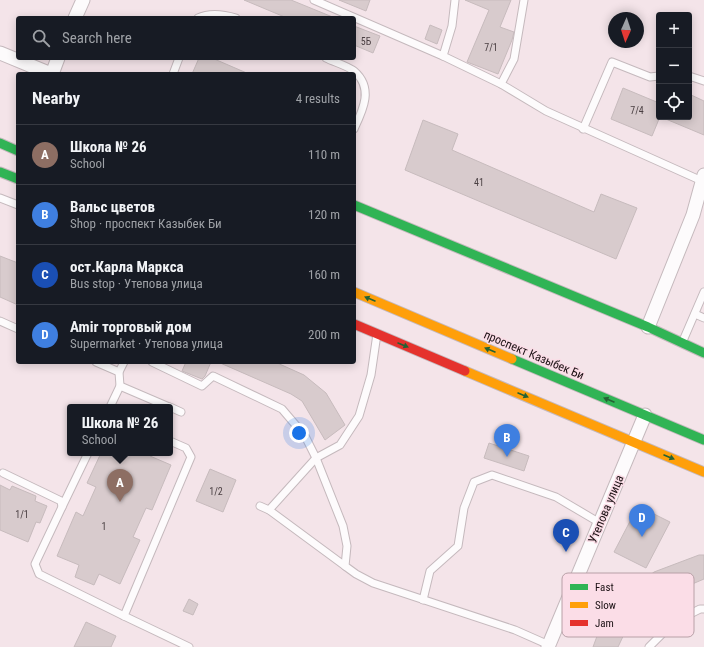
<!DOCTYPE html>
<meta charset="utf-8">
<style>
body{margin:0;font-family:"Roboto Condensed",sans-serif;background:#20242c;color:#f1f3f6}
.controls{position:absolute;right:12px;top:12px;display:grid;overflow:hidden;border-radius:4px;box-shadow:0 2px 10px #0003}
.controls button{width:36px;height:36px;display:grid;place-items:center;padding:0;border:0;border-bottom:1px solid #363941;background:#171b24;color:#f1f3f6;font:20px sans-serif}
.compass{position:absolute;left:608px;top:12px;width:36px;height:36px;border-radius:50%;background:#171b24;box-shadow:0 2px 10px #0003;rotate:183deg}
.you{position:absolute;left:299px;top:433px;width:14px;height:14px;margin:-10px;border:3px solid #fff;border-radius:50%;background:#1a73e8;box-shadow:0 0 0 6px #1a73e833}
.badge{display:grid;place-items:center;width:26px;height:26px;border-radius:50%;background:#b2aeb2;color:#fff;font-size:13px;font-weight:700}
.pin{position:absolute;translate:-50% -33px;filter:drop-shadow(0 1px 2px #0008)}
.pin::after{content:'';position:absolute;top:21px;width:14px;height:12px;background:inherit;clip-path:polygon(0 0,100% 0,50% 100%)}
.popup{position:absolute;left:67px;top:404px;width:106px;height:52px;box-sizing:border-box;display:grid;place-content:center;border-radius:4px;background:#171b24;filter:drop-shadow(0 1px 3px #0005);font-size:13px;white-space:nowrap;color:#9ea1a6}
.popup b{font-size:15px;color:#f1f3f6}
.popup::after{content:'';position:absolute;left:50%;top:100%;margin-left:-8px;border:8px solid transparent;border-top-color:#171b24}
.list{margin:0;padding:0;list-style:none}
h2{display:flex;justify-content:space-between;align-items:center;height:52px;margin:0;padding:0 16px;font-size:17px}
h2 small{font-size:13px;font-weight:400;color:#9ea1a6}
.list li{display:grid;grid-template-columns:26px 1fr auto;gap:12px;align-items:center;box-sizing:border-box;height:60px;padding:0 16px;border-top:1px solid #363941}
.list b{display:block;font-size:15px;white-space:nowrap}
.list p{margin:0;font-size:13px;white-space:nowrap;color:#9ea1a6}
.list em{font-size:13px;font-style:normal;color:#9ea1a6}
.icon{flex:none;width:22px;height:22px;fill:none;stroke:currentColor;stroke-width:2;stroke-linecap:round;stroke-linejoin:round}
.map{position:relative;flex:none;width:704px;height:647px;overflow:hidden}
.search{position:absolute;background:#171b24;box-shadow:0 2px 10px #0003;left:16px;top:16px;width:340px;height:44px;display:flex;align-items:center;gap:10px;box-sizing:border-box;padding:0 14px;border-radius:4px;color:#9ea1a6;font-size:15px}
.panel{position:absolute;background:#171b24;box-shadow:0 2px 10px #0003;left:16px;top:72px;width:340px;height:292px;border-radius:4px}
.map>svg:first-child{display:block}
.building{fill:#d8cbcd;stroke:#c7bbbd}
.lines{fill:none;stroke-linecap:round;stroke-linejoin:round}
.lane-casing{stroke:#c5b9bd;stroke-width:9}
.street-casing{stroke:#c5b9bd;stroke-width:15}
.fast-casing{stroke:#c5b9bd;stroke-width:11}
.slow-casing{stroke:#c5b9bd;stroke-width:11}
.jam-casing{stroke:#c5b9bd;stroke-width:11}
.lane{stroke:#fdfbfc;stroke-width:7}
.street{stroke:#fdfbfc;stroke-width:13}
.fast{stroke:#30b455;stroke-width:9}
.slow{stroke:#ff9f0a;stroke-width:9}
.jam{stroke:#e5322d;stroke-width:9}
.oneway{fill:#256234}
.labels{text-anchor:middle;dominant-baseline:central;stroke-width:3;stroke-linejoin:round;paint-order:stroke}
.number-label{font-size:10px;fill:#4a3f42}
.street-label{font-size:12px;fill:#1a1013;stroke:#fbdde7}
.key{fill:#fbdde7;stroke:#b8a0a7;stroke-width:1}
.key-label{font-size:11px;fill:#1a1013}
</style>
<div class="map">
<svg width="704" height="647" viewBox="0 0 704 647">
<rect width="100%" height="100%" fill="#f4e4e9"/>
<g class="building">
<path d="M244 0H291L335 18H287Z"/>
<path d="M339 0H370L366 11Z"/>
<path d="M465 0H511L500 27 514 32 512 40 498 74 467 62 489 10Z"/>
<path d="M430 25 442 30 437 44 425 39Z"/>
<path d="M354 26 380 36 373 53 354 45Z"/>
<path d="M199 58H212L249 74H192Z"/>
<path d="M623 88 659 103V119L652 136 611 119Z"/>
<path d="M689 94 704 101V135L661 117H689Z"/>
<path d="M423 120 458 134 452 150 594 212 601 194 637 208 616 259 405 170Z"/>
<path d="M0 256 18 263V305L0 297Z"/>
<path d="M186 362H211L205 376 202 379 182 371Z"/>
<path d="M218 362H275L304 375 326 393 345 425 325 440 302 401 291 394Z"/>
<path d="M489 443 529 456 524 471 484 458Z"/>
<path d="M101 453H151L150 456 171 465 152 510 146 508 133 537 140 540 120 584 99 574 94 585 75 577 79 565 57 556 76 512 83 516 96 487 87 483Z"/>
<path d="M210 469 236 480 223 512 196 501Z"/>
<path d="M0 485 10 490 12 486 36 496 35 501 47 506 40 523 36 522 28 542 0 530Z"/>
<path d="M638 506 670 522 646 568 614 552Z"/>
<path d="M699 555H704V579L657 599 627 628 618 647H593L603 620 623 597 654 572Z"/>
<path d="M189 599 198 604 193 615 183 611Z"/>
<path d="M86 622 116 636 111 647H74Z"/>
</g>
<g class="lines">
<g class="lane-casing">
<g id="lane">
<path d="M314 0 443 56"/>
<path d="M455 0 452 26 443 56 501 84 546 111 702 181"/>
<path d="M198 18C210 12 223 14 236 18"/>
<path d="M326 58C334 62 348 66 354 71 374 88 363 110 354 129"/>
<path d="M173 74 179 58"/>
<path d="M689 76 704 81"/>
<path d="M501 84 514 59 524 0"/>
<path d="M583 129 612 62 650 77 659 76"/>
<path d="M0 198 18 205"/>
<path d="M695 314 704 318"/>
<path d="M0 321 18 329"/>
<path d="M682 343 704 292"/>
<path d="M96 362 119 372"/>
<path d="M152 362 202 386 213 376 282 409 305 436 316 458 343 526 347 546 345 566 356 574 373 583 515 630 549 645"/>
<path d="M120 386 169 407"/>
<path d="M110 407 120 386 119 372 124 362"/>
<path d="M170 407 181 412"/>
<path d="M170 441 186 448 191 457 124 616 189 647"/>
<path d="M3 473 61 501 62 507 35 564 39 574 124 616"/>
<path d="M260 506 269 510 345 566"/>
<path d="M62 507 88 453"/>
<path d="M269 510 316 458 340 445 359 416 371 375 377 334"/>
<path d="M423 600 430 571 458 546 464 508 474 482 492 475 556 497 600 523"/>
<path d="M649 647 674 622 700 609H704"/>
</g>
</g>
<g class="street-casing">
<g id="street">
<path d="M75 18 83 0"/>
<path d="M0 53 51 74"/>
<path d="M52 74 58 58"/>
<path d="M648 327 693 215 704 175"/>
<path d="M548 647 645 415"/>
</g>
</g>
<g class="fast-casing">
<g id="fast">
<path d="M0 143 18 151"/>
<path d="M0 172 18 179"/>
<path d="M354 205 648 327 704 353"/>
<path d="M512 359 704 440"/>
</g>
</g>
<g class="slow-casing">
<g id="slow">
<path d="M354 292 512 359"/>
<path d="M465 371 704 472"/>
</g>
</g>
<g class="jam-casing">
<path id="jam" d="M354 324 465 371"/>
</g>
<use href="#lane" class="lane"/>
<use href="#street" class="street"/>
<use href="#fast" class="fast"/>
<use href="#slow" class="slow"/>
<use href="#jam" class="jam"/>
</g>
<defs><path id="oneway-solid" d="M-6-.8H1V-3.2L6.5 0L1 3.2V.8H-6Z"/></defs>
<g class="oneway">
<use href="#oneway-solid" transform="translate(370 299) rotate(-157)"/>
<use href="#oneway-solid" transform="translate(403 345) rotate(23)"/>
<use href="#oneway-solid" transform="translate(490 350) rotate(-157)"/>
<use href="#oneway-solid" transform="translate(523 395) rotate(23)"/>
<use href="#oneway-solid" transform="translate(609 400) rotate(-157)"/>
<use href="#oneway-solid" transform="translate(669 457) rotate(23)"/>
</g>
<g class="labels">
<g class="number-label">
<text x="366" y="41">5Б</text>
<text x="491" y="47">7/1</text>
<text x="637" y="110">7/4</text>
<text x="479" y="182">41</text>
<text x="216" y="491">1/2</text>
<text x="22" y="514">1/1</text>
<text x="104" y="526">1</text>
</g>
<g class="street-label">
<text transform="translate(534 355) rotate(23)">проспект Казыбек Би</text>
<text transform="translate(606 509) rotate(-67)">Утепова улица</text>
</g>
</g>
<rect x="562" y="573" width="132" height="64" rx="6" class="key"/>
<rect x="570" y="584" width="18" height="6" fill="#30b455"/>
<rect x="570" y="602" width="18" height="6" fill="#ff9f0a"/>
<rect x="570" y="620" width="18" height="6" fill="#e5322d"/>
<g class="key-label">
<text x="595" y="591">Fast</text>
<text x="595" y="609">Slow</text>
<text x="595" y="627">Jam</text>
</g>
</svg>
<div class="controls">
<button>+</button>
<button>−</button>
<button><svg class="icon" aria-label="locate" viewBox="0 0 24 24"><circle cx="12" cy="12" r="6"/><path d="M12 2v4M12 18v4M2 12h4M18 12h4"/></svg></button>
</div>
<svg class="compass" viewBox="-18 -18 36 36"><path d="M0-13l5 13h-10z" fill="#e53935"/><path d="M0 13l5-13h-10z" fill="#9ea1a6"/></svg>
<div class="you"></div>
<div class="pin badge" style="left:120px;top:502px;background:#8d6e63">A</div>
<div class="popup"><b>Школа № 26</b>School</div>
<div class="pin badge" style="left:507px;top:457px;background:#3f7fe0">B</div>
<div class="pin badge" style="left:566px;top:552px;background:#1a4fb4">C</div>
<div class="pin badge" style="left:642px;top:537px;background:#3f7fe0">D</div>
<div class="search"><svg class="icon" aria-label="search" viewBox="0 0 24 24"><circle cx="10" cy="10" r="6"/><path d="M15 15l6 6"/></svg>Search here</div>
<section class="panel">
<h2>Nearby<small>4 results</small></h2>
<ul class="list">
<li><span class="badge" style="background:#8d6e63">A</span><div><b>Школа № 26</b><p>School</p></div><em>110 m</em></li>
<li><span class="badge" style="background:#3f7fe0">B</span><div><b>Вальс цветов</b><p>Shop · проспект Казыбек Би</p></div><em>120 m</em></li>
<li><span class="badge" style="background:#1a4fb4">C</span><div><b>ост.Карла Маркса</b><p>Bus stop · Утепова улица</p></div><em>160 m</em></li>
<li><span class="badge" style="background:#3f7fe0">D</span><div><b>Amir торговый дом</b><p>Supermarket · Утепова улица</p></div><em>200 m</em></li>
</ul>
</section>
</div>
